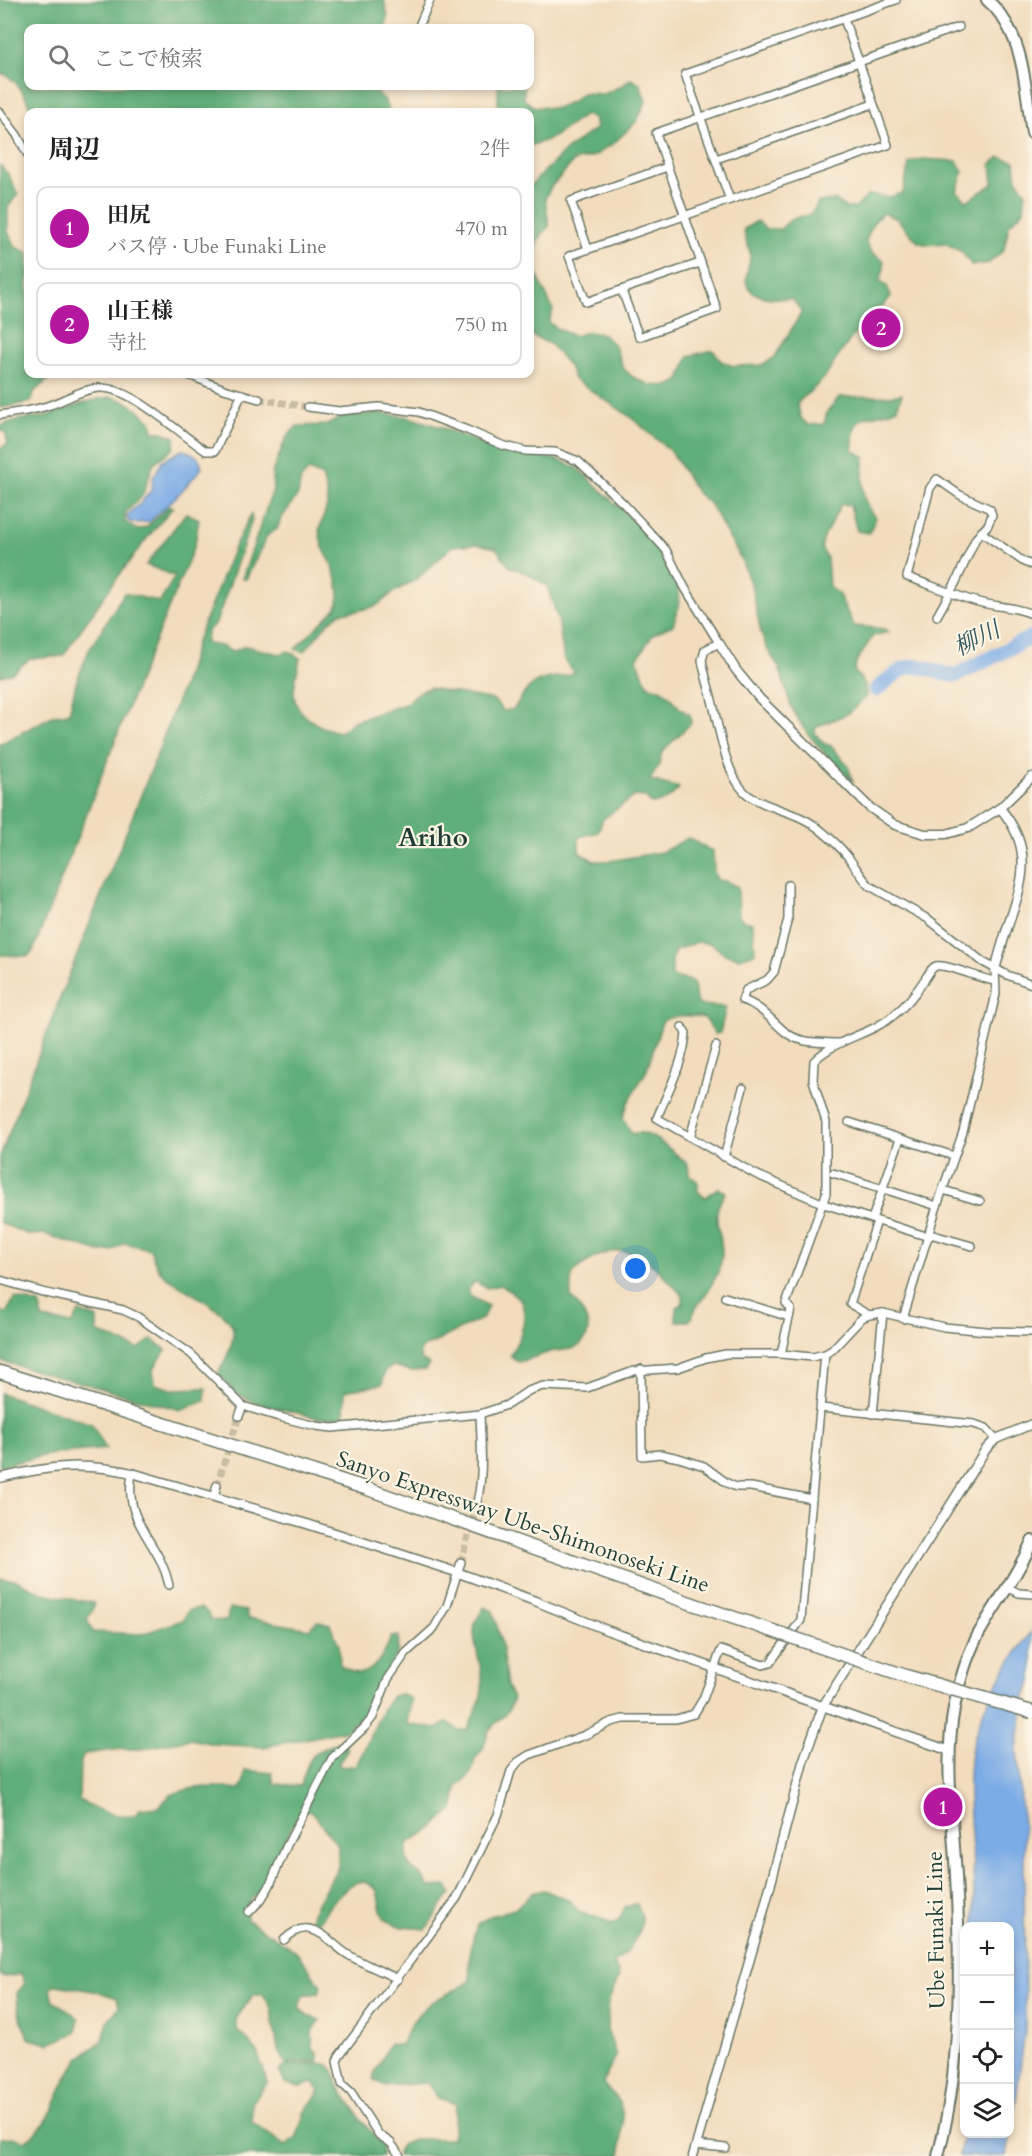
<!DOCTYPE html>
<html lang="ja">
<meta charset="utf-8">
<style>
body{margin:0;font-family:Cardo,"Noto Serif JP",serif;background:#f6f6f6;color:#222}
.controls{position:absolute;right:18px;bottom:18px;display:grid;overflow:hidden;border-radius:12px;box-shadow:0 3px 9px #0003}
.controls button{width:54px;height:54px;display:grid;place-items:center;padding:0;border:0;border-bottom:2px solid #e0e0e0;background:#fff;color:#222;font:30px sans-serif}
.you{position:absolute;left:636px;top:1269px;width:21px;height:21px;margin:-15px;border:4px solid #fff;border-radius:50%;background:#1a73e8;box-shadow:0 0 0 9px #1a73e833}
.badge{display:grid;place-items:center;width:39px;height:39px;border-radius:50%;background:#b5179e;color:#fff;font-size:20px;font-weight:700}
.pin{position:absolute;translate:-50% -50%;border:3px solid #fff;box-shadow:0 2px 6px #0006}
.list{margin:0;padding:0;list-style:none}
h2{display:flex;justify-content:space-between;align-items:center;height:78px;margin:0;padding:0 24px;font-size:26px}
h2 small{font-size:20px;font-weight:400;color:#767676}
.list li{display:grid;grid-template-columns:39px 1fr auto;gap:18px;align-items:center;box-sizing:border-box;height:84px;margin:0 12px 12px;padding:0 12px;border:2px solid #e0e0e0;border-radius:12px}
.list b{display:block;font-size:22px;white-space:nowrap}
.list p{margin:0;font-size:20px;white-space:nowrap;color:#767676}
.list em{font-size:20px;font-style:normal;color:#767676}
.icon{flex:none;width:33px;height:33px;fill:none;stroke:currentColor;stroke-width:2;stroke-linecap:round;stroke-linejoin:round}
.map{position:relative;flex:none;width:1032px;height:2156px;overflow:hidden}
.search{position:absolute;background:#fff;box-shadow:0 3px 9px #0003;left:24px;top:24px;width:510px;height:66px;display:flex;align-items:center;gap:15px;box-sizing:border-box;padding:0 21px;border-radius:12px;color:#767676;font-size:22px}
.panel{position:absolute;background:#fff;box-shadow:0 3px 9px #0003;left:24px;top:108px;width:510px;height:270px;border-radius:12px}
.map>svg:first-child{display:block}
.forest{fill:#60ae79;stroke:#407656;stroke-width:1.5}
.water{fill:#7bace6;stroke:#4d748d;stroke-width:1.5}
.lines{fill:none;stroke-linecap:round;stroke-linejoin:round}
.river{stroke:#7bace6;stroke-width:15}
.minor-tunnel{stroke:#c8bca2;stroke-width:7;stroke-dasharray:7 3.5;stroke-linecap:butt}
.minor-casing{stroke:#697564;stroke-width:10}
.tertiary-casing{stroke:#697564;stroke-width:11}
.primary-casing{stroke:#697564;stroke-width:14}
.motorway-casing{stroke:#697564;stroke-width:15}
.minor{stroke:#fff;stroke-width:7}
.tertiary{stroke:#fff;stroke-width:8}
.primary{stroke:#fff;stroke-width:10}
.motorway{stroke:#fff;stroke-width:12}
.motorway-bridge-casing{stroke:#697564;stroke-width:15;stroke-linecap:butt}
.motorway-bridge{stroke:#fff;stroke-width:12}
.labels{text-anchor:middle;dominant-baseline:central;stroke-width:4.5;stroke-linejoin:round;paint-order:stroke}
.street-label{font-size:22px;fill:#1f3d34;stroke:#fcf5e5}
.water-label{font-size:24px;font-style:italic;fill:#365960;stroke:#fcf5e5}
.quarter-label{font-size:26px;font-weight:bold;fill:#1f3d34;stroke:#fcf5e5}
</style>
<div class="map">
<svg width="1032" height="2156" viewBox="0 0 1032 2156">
<rect width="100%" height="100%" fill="#fcf5e5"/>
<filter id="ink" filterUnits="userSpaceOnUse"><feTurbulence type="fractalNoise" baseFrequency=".0167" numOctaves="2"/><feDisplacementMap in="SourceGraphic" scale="12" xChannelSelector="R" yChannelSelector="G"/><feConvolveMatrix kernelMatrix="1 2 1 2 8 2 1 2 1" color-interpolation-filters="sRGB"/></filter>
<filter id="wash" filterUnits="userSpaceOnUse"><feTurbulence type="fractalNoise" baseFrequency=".008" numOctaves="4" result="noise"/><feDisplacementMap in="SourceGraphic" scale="24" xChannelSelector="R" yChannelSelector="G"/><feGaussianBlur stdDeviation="1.35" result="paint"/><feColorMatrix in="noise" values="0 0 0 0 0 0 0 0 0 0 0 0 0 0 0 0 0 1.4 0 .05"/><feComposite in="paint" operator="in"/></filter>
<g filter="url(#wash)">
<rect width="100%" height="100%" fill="#f2dcbd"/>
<g class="forest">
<path d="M0 0H384L388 17 385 28H28V86H367L384 99 389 112H32C27 98 16 76 0 73Z"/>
<path d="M630 79 640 83 646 102 637 121 613 144 594 156 574 161 551 187 545 199 549 226C519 257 540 277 553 310L549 322 556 328 574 336 588 332 603 334 615 346 623 368 633 377 650 385 668 386 679 381 689 356 713 350 721 361 733 366 761 365 774 358 802 312 792 299C778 298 749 301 746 281 746 273 750 264 750 257 751 249 744 240 744 229L757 221 766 229H781C783 226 786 223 789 221 801 213 811 221 818 202L836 200 846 208H856L868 195 888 197 903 193 909 163 922 159 957 161 963 172 957 191 967 201 993 184 991 164 1000 157 1015 161 1017 179 1026 193 1024 210 1009 225 1004 250 989 263 972 266 962 252 945 243 928 245 918 242 897 219 883 213 873 223 866 241 871 252 884 261V268L880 281 887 286 891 296C882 309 873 315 862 326 847 341 838 358 826 375 819 386 806 393 797 404L801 418 808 425 824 424 827 412 839 397 890 396 902 394 897 408C870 422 851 406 853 451L865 456C862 479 859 501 876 518L869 533 857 531 850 505 841 504C835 519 824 531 821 548L827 558 829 587 838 593 854 626 885 629 889 632 873 636 857 660 854 671 865 684 866 697 849 713 816 727 815 733 823 743 831 746 848 766 853 782 826 755 804 729 791 707 779 667 767 649 761 633 752 588 740 557 709 503 697 493 672 453 632 418 574 379 569 366 550 344 530 335V186L566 150 596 128 594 118 585 115 552 138 530 146V112H498V86H524V99L535 107 557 108 573 101 582 93 604 94 621 86Z"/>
<path d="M0 165 8 174 18 194 8 207V232L16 247 28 253V374H51L50 378 34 392 31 402 0 408Z"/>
<path d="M110 397C128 399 138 410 151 421L153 432H163L175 437 174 448 154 463 142 496 125 513V522L137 530 147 527 169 506 173 507C132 554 98 605 63 656L30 659 12 673 0 676V449L8 443 5 432 0 430V427C13 417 31 420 46 416 68 410 87 399 110 397Z"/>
<path d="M378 413 408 417 441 427 490 447 558 460 577 468 646 532 658 552 679 588V606L673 625 653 634 637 659C642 668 643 678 649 686 674 690 671 707 690 714L691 723 662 752 659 765 650 780 679 788C672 797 662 803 651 804L645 797 635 796 603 819 598 832 579 837V852L594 861H609L662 852 688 838C697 841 703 848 713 851L714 871 717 880 725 881 738 887 739 916 744 921 753 923 755 953 740 958 724 954 712 944 698 942 675 950 672 959V977L688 980 694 984 696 1001 699 1005 726 1007 720 1033 715 1034 705 1018C693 1015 672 1014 662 1022L647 1070 628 1103 623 1118 632 1134C635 1133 638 1132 642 1133 656 1135 676 1155 688 1164L689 1174 698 1182V1192L706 1197 718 1188 726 1192C707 1219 723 1227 722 1255 721 1272 708 1292 698 1305 694 1310 694 1316 689 1321H676V1307L683 1303V1296C655 1267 634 1235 591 1260 571 1272 570 1273 571 1297 581 1308 597 1328 582 1343 574 1351 560 1350 550 1352 539 1355 529 1360 518 1362L510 1355C520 1339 530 1318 520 1300 516 1294 507 1290 501 1285L487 1288 475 1282 467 1289 470 1296 488 1306 482 1319C468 1325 454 1332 441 1339 433 1344 426 1345 419 1351L421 1360 429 1364 425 1370 411 1371 393 1366 386 1369 382 1384 345 1391 344 1417 318 1418 256 1403 235 1393 218 1374C224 1362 235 1343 233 1329 229 1308 175 1288 160 1271 155 1264 153 1257 150 1249L124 1243 112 1251 100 1252 44 1234 30 1235 0 1223V1157L63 990 151 770 186 677 196 643 235 545 251 514 252 520 216 623 207 631 206 643 224 647 232 652 245 646 280 654 289 651 300 658C298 669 295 680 294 691 293 715 321 729 340 732L354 721 405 704 419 692 429 688 494 700 503 711 514 709C525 690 531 680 555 677 562 676 568 677 574 672L564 660 558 619 547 586 527 573 510 567 496 548 476 544 453 546 417 579 394 592 376 606 357 611 340 613 327 624 304 652 295 649 337 607 339 597 338 583 332 565 322 545 319 531 327 506V494L322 476 309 470 301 479 298 495 281 519 277 529 267 536 246 579H242L273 489 272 473 286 438 297 426 327 425 342 417Z"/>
<path d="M186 513 199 519 195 544 136 687 33 951 28 956 0 955V744L54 715 69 713 76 683 88 652 124 593 160 602 175 576 146 565Z"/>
<path d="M15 1298 40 1304 42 1319 73 1324 79 1312 97 1318V1332L138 1349 152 1339 166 1350 153 1370 155 1384 172 1389 206 1388 205 1401 180 1410 0 1361V1312L6 1313Z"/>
<path d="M0 1393 92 1424 106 1449 52 1454 0 1466Z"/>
<path d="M0 1578 16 1580 42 1593 94 1603 92 1611 87 1619 93 1632 142 1634 183 1620 189 1610 201 1608 207 1612 211 1620 227 1621 229 1608 246 1611 248 1618 309 1629 317 1621 330 1624 339 1645 340 1665C344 1667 348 1671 353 1672 372 1679 386 1651 391 1637L399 1636 398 1652 379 1685 367 1713 344 1731 264 1747 214 1744 190 1739 142 1749H122L84 1754 80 1763 79 1800C97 1810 114 1818 135 1815L140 1809 159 1807C163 1803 168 1796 173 1794 193 1785 217 1786 239 1789L244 1783 245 1770 272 1773 274 1784 301 1786C308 1754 314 1751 344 1740L347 1751 338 1764 342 1767 356 1766 383 1709 392 1696 401 1694 411 1699 407 1724 437 1729 448 1722 458 1730H467C473 1717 480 1705 482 1690 485 1669 470 1640 475 1624 476 1619 481 1613 484 1607L493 1611 501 1641 507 1686 513 1698 509 1710 489 1730 483 1749 475 1759 471 1774 457 1787 454 1808 430 1830 409 1842C399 1876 424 1867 428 1887L447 1886 451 1893 426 1929 402 1927 385 1920 381 1910 377 1890C374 1888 368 1883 364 1882 347 1878 326 1911 318 1923L311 1919 317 1903 338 1867V1846L311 1811 300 1812 276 1857 265 1884 246 1906 247 1920 289 1946 299 1955 321 1986 319 1993 303 1995 299 2007 307 2016 320 2020 312 2033 313 2049 318 2054V2061L286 2064 278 2049 270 2005 263 1995H253L236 2019 238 2032C257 2043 262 2064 267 2083L252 2103V2122L285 2146 297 2136 305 2111 320 2091 312 2083 300 2087 285 2083 279 2071 286 2066 320 2063 329 2065 334 2071 338 2085 365 2125 382 2145V2156H0V2138L13 2137 24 2141 32 2136 45 2123 52 2111 65 2080 79 2058 102 2041 108 2021 119 2007 117 1998 99 1992 56 1985 50 1989 53 2001 70 2011 79 2019 76 2033 49 2044 30 2039C21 2025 17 2010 17 1993L25 1983 21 1974 6 1977 0 1975Z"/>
<path d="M544 1890 570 1901 580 1913 602 1918 612 1924 619 1919 625 1907 637 1904C638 1908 642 1914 642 1918 644 1932 625 1956 614 1963L619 1976 609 2000 607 2029 616 2056 603 2083C607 2090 616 2095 619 2102 627 2118 620 2138 621 2156H397L401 2145 413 2139H452L456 2104 438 2098 427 2083 385 2086 373 2079C375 2066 385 2058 389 2044L401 2045C413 2018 420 2007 447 1994 456 1989 463 1987 471 1980 466 1961 472 1943 477 1924L490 1916 515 1909 531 1893Z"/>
</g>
<g class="water">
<path d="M182 450C192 452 201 457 202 468L179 494 149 522 133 523 128 521 127 515 141 503 152 489 153 478 162 461Z"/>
<path d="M1032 1631V1680L1025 1696 1017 1749 1024 1838 1025 2030 1017 2093 1006 2156H959L964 2129V2134H1010V1926H975C974 1900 974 1874 972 1849 970 1817 965 1769 974 1739 986 1696 1006 1666 1032 1631Z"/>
</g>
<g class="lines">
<path class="river" d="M876 690C893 676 906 660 929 669 939 672 947 676 957 675L1032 637"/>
</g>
</g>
<g filter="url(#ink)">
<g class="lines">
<g class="minor-tunnel">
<path d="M259 399 308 407"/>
<path d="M217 1485 239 1416"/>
<path d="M461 1562 477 1502"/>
</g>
<g class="minor-casing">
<g id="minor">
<path d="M418 28 430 0"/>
<path d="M0 112 17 135 28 155"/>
<path d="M716 159 873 104"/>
<path d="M730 200 685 74 896 0"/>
<path d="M588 249 571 201 667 167"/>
<path d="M700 263 586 302 569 256 888 145 844 19"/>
<path d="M622 291 639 337 717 309 656 133 959 27"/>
<path d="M186 374 224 389 259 399"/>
<path d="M308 407 339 411 379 407 419 412 467 430 502 445 525 451 555 452 578 461 624 504 666 550 685 588 719 643 705 650 702 660C704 673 709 687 712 700 719 727 726 782 751 797 772 810 798 812 818 828 828 836 840 846 848 857 856 867 861 877 870 886L928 919 983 962 1007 975 1032 984"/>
<path d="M0 415C17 412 34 411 50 405 66 400 81 389 99 388 131 386 178 433 206 451H215L242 394"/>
<path d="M981 532 1024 562 1032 565"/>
<path d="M937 616 956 582 976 538 988 525 992 515 990 509 960 495 937 479 930 488 907 577C932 585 957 597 982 603 999 607 1016 607 1032 614"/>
<path d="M788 885V919L774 972 767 980 746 990 742 1000C760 1005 770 1019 784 1031 798 1044 820 1042 838 1043"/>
<path d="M682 1027 686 1033C684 1062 668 1091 657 1118L755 1174 824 1204 929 1237"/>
<path d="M849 1122 954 1156"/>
<path d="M690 1137 716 1046"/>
<path d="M724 1157 743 1088"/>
<path d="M833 1173 937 1206"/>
<path d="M943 1190 980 1201"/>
<path d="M872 1219 900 1139"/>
<path d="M930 1234 972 1246"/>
<path d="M0 1280 46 1293 123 1310 138 1317 191 1354 243 1406 279 1417 316 1426 332 1428 480 1414 507 1405 528 1391 543 1386 587 1388 634 1371 678 1368 706 1358 726 1354H781L812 1357 825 1354 832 1350 862 1318 869 1315 883 1313 944 1327 987 1331 1032 1332"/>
<path d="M725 1297 789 1317"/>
<path d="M869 1315 850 1304 877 1221"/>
<path d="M903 1319 937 1206 963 1132 996 994 995 969"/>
<path d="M781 1354 791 1309 786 1303 826 1194V1122L813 1080 814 1061C838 1037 871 1035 894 1015 907 1005 918 990 927 976 930 972 931 968 936 966 948 964 980 979 995 981"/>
<path d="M641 1369 642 1456 660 1454 679 1458 704 1466 727 1483 736 1487H751L812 1499"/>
<path d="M821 1408 974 1424 986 1428 996 1439"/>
<path d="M873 1414 883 1313"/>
<path d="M239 1416 243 1406"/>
<path d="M132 1473C123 1525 159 1539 169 1585"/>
<path d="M214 1496 217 1485"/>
<path d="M477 1502C484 1473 481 1444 480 1414"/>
<path d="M1008 1588 1019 1593 1032 1594"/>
<path d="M249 1912 261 1900 269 1887 287 1845 332 1758 365 1727 373 1717 388 1679 406 1653 434 1628 447 1606 461 1562"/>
<path d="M284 1940C291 1933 299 1927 309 1929 325 1932 334 1946 347 1954 363 1964 381 1971 398 1979"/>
<path d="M696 2145 726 2148"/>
<path d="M400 2156 391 2143 379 2135 351 2092 342 2084 337 2061 339 2056 457 1898 498 1815 511 1771 518 1762 529 1755 585 1735 611 1722 623 1719H676L694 1714 703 1699 721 1650 763 1665 770 1663 801 1620 825 1354"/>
</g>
</g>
<g class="tertiary-casing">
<g id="tertiary">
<path d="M719 643 736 670 759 698 869 807 895 825 925 834H946L968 828 1000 808 1032 777"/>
<path d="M995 969C1000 953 1004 936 1010 920 1025 876 1032 846 1000 808"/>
<path d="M0 1478C49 1466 82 1462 132 1473L307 1524 459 1573 535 1601 609 1631 950 1751"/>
<path d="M693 2156 762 1917 803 1762 823 1706 986 1449 996 1439 1032 1424"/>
</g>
</g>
<g class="primary-casing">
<g id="primary">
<path d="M987 0C1025 33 1025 87 1032 133"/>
<path d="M938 2156C962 2065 961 1969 956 1876 953 1820 944 1764 954 1708 959 1683 966 1658 978 1635 996 1603 1018 1575 1032 1541"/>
</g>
</g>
<g class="motorway-casing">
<path id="motorway" d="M0 1372 365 1488 693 1604"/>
</g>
<use href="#minor" class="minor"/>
<use href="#tertiary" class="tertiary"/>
<use href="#primary" class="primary"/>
<use href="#motorway" class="motorway"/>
<g class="motorway-bridge-casing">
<path id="motorway-bridge" d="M693 1604 906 1676 1032 1712"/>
</g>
<use href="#motorway-bridge" class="motorway-bridge"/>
</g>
</g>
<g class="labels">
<g class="street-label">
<text transform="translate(523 1522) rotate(19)">Sanyo Expressway Ube-Shimonoseki Line</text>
<text transform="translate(936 1930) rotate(-91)">Ube Funaki Line</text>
</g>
<g class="water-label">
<text transform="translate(977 639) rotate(-26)">柳川</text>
</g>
<g class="quarter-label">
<text x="433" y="837">Ariho</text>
</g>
</g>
</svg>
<div class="controls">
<button>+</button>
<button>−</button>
<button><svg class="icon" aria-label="locate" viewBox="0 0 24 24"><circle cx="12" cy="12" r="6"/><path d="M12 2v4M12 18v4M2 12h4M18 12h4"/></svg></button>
<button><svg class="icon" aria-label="layers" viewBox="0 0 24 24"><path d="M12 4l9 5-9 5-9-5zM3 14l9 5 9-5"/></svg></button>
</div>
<div class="you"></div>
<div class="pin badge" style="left:943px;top:1807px">1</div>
<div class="pin badge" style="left:881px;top:328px">2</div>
<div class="search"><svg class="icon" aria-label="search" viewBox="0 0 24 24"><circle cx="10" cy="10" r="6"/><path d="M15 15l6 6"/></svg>ここで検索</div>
<section class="panel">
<h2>周辺<small>2件</small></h2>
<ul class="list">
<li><span class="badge">1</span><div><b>田尻</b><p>バス停 · Ube Funaki Line</p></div><em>470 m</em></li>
<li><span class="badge">2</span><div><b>山王様</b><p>寺社</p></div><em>750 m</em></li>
</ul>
</section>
</div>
